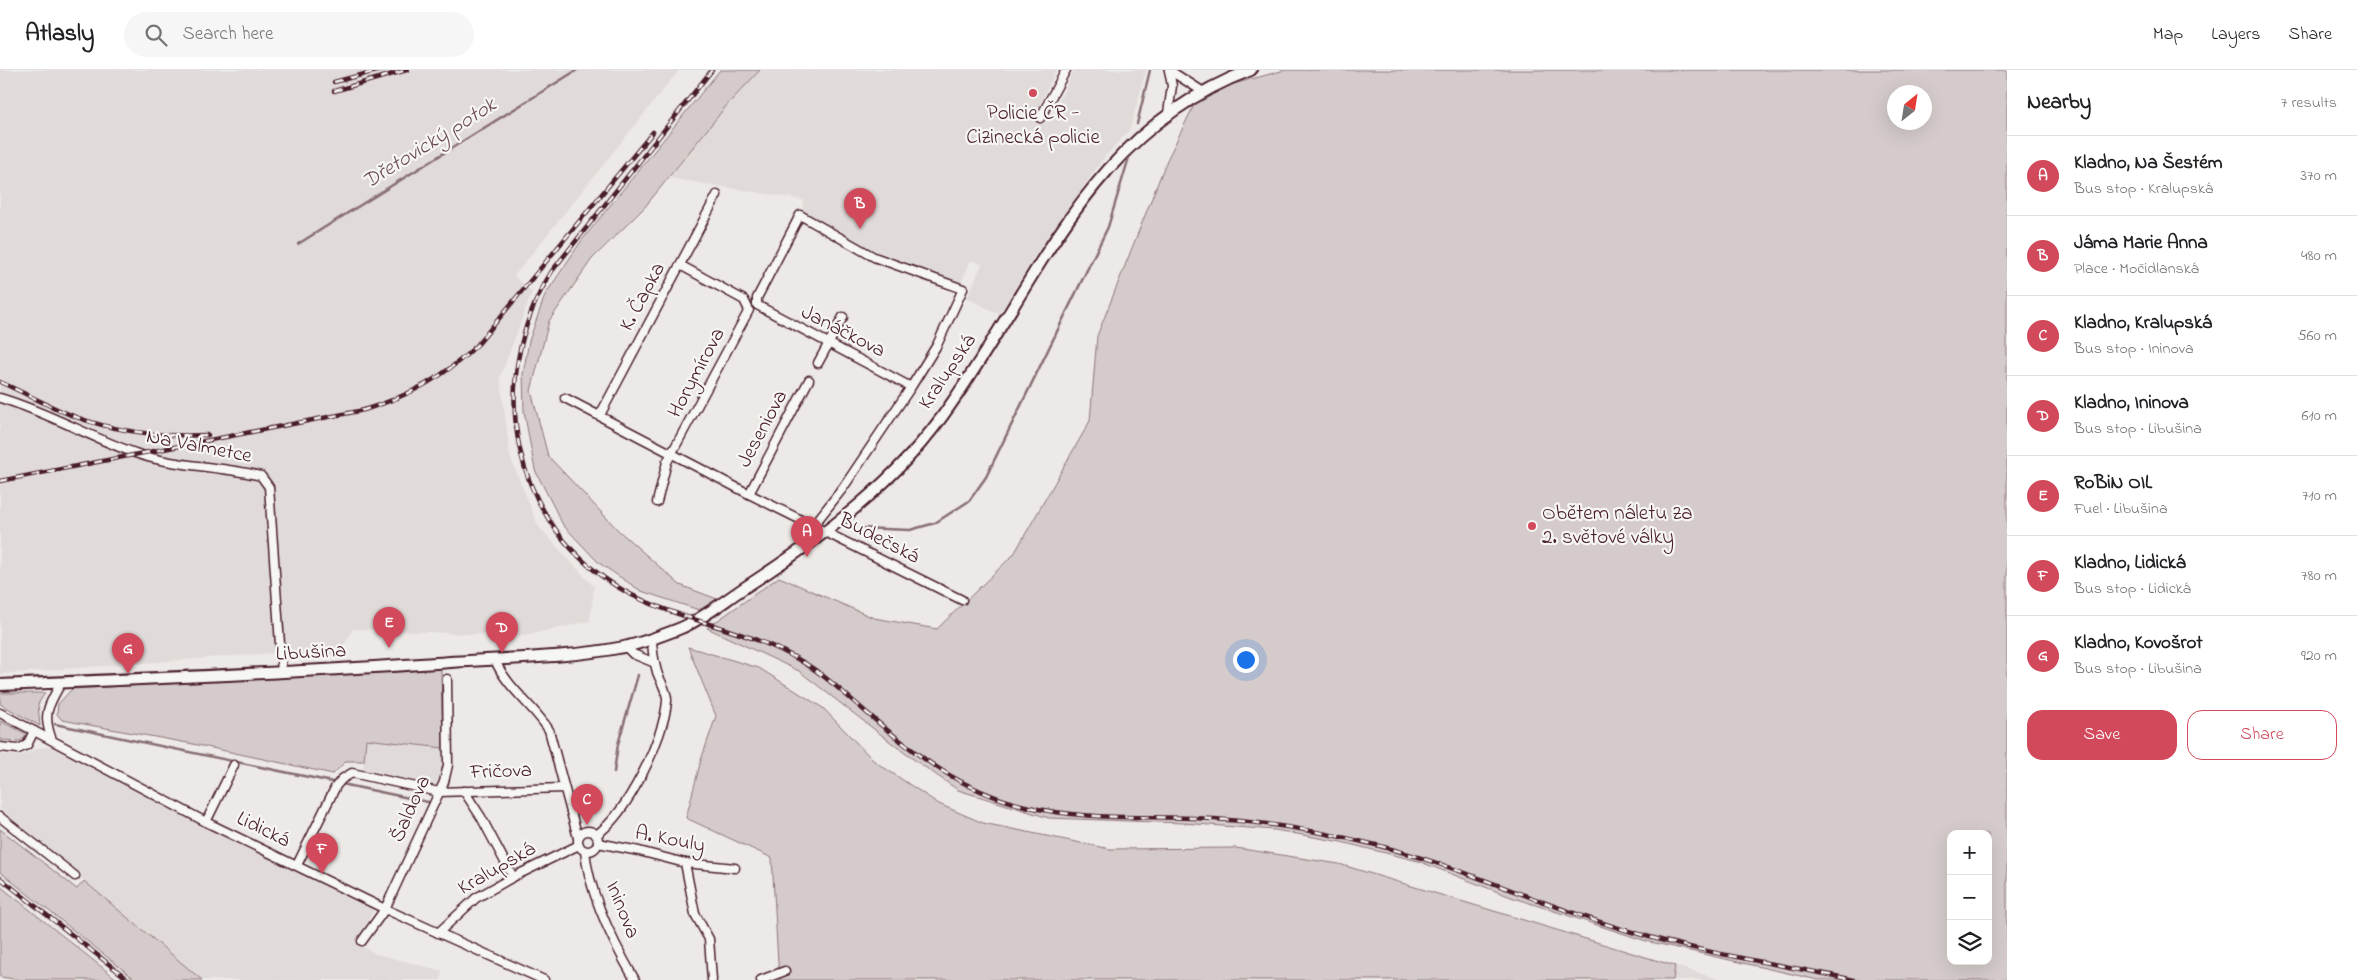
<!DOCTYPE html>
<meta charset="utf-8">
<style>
body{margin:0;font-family:"Indie Flower",sans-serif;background:#f6f6f6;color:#202124}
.controls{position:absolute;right:15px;bottom:15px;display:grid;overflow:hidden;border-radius:10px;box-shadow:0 5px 20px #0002}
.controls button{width:45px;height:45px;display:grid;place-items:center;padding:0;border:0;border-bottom:1px solid #e0e0e0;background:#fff;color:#202124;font:25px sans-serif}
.compass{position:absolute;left:1887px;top:15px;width:45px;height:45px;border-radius:50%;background:#fff;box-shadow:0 5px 20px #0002;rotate:30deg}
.you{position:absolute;left:1245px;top:589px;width:18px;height:18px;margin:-12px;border:4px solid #fff;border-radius:50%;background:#1a73e8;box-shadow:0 0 0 8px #1a73e833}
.badge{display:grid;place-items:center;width:32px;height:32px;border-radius:50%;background:#d1495b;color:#fff;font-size:16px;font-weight:700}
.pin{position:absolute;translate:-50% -41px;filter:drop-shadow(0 1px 2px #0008)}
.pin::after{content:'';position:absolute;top:26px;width:18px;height:15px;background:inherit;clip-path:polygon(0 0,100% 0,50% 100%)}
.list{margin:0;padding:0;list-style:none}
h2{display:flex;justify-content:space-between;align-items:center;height:65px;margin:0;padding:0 20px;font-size:21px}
h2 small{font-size:16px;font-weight:400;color:#757577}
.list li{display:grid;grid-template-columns:32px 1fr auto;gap:15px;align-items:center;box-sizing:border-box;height:80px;padding:0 20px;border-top:1px solid #e0e0e0}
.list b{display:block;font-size:19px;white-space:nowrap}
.list p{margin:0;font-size:16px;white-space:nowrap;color:#757577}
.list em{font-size:16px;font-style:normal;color:#757577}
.actions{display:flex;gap:10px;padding:15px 20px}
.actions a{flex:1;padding:11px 0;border:1px solid #d1495b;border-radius:15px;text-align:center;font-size:18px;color:#d1495b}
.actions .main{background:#d1495b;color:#fff}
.icon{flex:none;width:28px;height:28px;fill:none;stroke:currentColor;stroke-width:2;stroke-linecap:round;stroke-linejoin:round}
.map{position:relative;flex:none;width:2007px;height:910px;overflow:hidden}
header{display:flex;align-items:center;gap:30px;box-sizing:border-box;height:70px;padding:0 25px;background:#fff;border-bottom:1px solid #e0e0e0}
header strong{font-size:24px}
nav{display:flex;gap:28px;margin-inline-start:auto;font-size:18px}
.search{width:350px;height:45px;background:#f6f6f6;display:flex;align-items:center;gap:12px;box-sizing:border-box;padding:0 18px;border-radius:28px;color:#757577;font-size:19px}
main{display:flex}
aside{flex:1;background:#fff}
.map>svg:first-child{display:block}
.built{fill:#e0dad8}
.green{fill:#d4cbca;stroke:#8f757a;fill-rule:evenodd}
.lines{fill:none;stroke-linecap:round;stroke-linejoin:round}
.stream{stroke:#886e73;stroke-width:2.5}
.minor-casing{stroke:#4a1f2b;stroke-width:11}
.major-casing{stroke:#4a1f2b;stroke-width:14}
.minor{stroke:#f6f6f2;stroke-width:8}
.major{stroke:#f6f6f2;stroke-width:10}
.rail-casing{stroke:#4a1f2b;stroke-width:4.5}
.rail{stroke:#f6f6f2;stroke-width:2.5;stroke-dasharray:8;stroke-linecap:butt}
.poi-dot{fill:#d1495b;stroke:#f6f6f2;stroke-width:2}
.labels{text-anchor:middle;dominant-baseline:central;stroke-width:4.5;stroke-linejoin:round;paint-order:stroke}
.poi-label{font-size:21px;fill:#4a1f2b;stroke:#f6f6f2}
.street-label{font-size:21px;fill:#4a1f2b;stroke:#f6f6f2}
.water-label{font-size:22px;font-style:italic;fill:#6e4d55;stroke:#f6f6f2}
</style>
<header>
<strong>Atlasly</strong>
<div class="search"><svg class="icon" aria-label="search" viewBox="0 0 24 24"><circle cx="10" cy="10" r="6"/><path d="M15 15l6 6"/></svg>Search here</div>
<nav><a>Map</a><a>Layers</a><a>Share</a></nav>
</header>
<main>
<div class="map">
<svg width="2007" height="910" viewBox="0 0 2007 910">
<rect width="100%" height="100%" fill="#ece9e6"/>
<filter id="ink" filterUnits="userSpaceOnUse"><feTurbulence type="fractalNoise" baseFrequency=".02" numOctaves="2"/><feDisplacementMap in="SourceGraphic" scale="10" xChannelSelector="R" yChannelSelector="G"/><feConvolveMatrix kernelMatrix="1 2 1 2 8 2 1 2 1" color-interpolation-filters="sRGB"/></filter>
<g filter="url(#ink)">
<g class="built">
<path d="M0 0H679L514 206 532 222 500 307 510 387 538 456 594 517 590 551 523 566 353 559 338 586 273 583 0 604Z"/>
<path d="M760 0H1056L1035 45 1050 52 1071 5 1075 0H1146L1130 59 1102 90 1032 191 999 244 967 228 982 194 971 190 961 213 876 181 802 141 804 130 670 108 727 35Z"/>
<path d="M366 669 445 677V694L437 720 363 702Z"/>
<path d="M51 677 373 840 358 874 376 884 442 901 441 910H202L0 739V684L21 686 39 678Z"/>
<path d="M1675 896 1722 910H1673Z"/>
</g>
<g class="green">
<path d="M720 0H760L727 35 644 138 592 189 549 251 531 321 548 386 619 461 680 515 717 529 699 540 641 521 599 493 563 455 535 400 524 341 523 304 529 271 545 225 582 170Z"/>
<path d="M1285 0H2007V910H1818L1646 871 1511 827 1418 791 1341 772 1275 760 1183 753 1049 748 958 720 906 684 799 601 707 558 779 507 874 548 937 559 1014 484 1090 351 1097 266 1167 90 1200 23ZM1894 22H1924V52H1894ZM1951 764H1988V891H1951Z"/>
<path d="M688 577 759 598 823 638 874 691 939 734 983 753 1110 779 1236 778 1339 794 1675 896 1673 910H779L772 788 686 748 701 690 716 646Z"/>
<path d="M441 599 443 678 366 669 364 691H346L333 704 193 674 62 650 57 644 58 634 72 619Z"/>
<path d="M0 623H45L38 634 40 656 0 634Z"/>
<path d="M0 651 27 664 21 671 0 670Z"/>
<path d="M0 759 77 819 84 811 202 910H136L0 802Z"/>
<path d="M0 816 118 910H21L0 907Z"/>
</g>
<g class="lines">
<g class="stream">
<path d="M1137 54 1150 0"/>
<path d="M298 174 577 0"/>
<path d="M860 458 910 460 935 453 969 431 986 407 1108 157 1130 84"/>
<path d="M55 654 428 732"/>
<path d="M614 702 618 674 638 605"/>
</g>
<g class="minor-casing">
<g id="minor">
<path d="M1169 0 1202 21"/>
<path d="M1168 43 1172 16 1169 0"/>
<path d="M1040 48 1066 0"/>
<path d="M818 293 843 247"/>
<path d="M0 328C48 342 91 368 138 384 177 397 221 396 261 406L269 417 282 603"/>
<path d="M565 328 749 424 962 530"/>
<path d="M600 345 717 125"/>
<path d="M749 424 809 310"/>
<path d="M657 432 667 392 749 240 744 230 680 195"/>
<path d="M813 456 843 418 911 317 937 275 963 219 874 187 800 145 757 228V235L911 317"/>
<path d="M625 576 633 584 655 593"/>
<path d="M495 590C507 618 533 635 549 660L578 768"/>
<path d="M0 643 206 752 385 839 544 910"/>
<path d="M52 670C42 644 48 636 61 613"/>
<path d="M0 677 18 679 27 675 34 661"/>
<path d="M464 721 481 747 513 807"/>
<path d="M0 747 75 806"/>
<path d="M206 752 234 695"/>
<circle cx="588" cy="771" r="10"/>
<path d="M596 765C627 744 664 669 667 631 668 622 660 611 657 602 654 591 652 579 652 568"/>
<path d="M598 773 639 781 685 793 735 798"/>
<path d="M585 781C589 823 614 874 635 910"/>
<path d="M685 793 695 844 709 869 712 910"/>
<path d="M297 795 336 716 342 709 352 703 439 722 564 718"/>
<path d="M438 863 476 828 513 807 579 775"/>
<path d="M362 871 385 839 444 712 448 695 447 609"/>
<path d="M761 910 785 901"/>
</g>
</g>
<g class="major-casing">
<path id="major" d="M0 615C146 609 291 603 436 593 498 588 562 589 624 577 643 573 663 565 681 558 703 549 724 531 744 518 823 467 898 412 951 334 1042 204 1091 60 1251 0"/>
</g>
<use href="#minor" class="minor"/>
<use href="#major" class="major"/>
<g class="rail-casing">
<g id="rail">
<path d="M712 0 552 201C483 312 510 458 628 523 683 552 748 559 801 591 825 605 846 625 867 643 917 686 960 720 1025 736 1080 750 1137 746 1193 748 1255 750 1316 760 1376 775 1463 797 1545 837 1632 862 1705 884 1780 894 1854 910"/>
<path d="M334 12 380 0"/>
<path d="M334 21 407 0"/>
<path d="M0 312C25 323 50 337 76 347 117 362 164 367 208 365"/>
<path d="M0 411 364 340C409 326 445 307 478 274L653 62"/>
<path d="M0 808 129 910"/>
</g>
</g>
<use href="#rail" class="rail"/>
</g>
</g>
<g class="poi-dot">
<circle cx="1033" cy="23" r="5"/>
<circle cx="1532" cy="456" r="5"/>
</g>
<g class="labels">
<g class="poi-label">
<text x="1033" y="44">Policie ČR -<tspan x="1033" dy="24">Cizinecká policie</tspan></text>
<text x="1542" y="444" text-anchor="start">Obětem náletu za<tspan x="1542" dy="24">2. světové války</tspan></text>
</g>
<g class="street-label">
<text transform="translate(643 227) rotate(-62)">K. Čapka</text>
<text transform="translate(843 262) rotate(27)">Janáčkova</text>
<text transform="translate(948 302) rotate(-56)">Kralupská</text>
<text transform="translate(697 303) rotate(-62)">Horymírova</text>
<text transform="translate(763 359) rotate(-62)">Jeseniova</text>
<text transform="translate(199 377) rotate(11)">Na Valmetce</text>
<text transform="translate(879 469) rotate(27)">Budečská</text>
<text transform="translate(311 583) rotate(-3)">Libušina</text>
<text transform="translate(501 702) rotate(-2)">Fričova</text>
<text transform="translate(411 739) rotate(-66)">Šaldova</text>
<text transform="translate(263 760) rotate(26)">Lidická</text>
<text transform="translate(670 770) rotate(11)">A. Kouly</text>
<text transform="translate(497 799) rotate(-30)">Kralupská</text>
<text transform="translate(622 840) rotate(68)">Ininova</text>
</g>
<g class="water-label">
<text transform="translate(430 74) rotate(-32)">Dřetovický potok</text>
</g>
</g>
</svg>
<div class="controls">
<button>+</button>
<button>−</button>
<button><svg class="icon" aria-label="layers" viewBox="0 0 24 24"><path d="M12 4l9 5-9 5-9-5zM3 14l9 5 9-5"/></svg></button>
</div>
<svg class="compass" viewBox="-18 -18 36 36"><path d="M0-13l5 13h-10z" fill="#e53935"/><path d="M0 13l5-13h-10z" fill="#757577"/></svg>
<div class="you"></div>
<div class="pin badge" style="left:807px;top:487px">A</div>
<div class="pin badge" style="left:860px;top:159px">B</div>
<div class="pin badge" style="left:587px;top:755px">C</div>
<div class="pin badge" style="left:502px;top:583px">D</div>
<div class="pin badge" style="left:389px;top:578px">E</div>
<div class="pin badge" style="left:322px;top:804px">F</div>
<div class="pin badge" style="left:128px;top:604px">G</div>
</div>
<aside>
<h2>Nearby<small>7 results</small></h2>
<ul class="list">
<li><span class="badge">A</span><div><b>Kladno, Na Šestém</b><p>Bus stop · Kralupská</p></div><em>370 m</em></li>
<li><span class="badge">B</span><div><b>Jáma Marie Anna</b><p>Place · Močidlanská</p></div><em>480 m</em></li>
<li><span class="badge">C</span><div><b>Kladno, Kralupská</b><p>Bus stop · Ininova</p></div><em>560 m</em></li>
<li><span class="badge">D</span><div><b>Kladno, Ininova</b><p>Bus stop · Libušina</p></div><em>610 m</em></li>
<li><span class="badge">E</span><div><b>RoBiN OIL</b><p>Fuel · Libušina</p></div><em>710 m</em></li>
<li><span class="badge">F</span><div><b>Kladno, Lidická</b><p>Bus stop · Lidická</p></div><em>780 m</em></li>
<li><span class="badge">G</span><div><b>Kladno, Kovošrot</b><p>Bus stop · Libušina</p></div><em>920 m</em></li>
</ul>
<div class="actions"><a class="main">Save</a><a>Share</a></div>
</aside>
</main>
